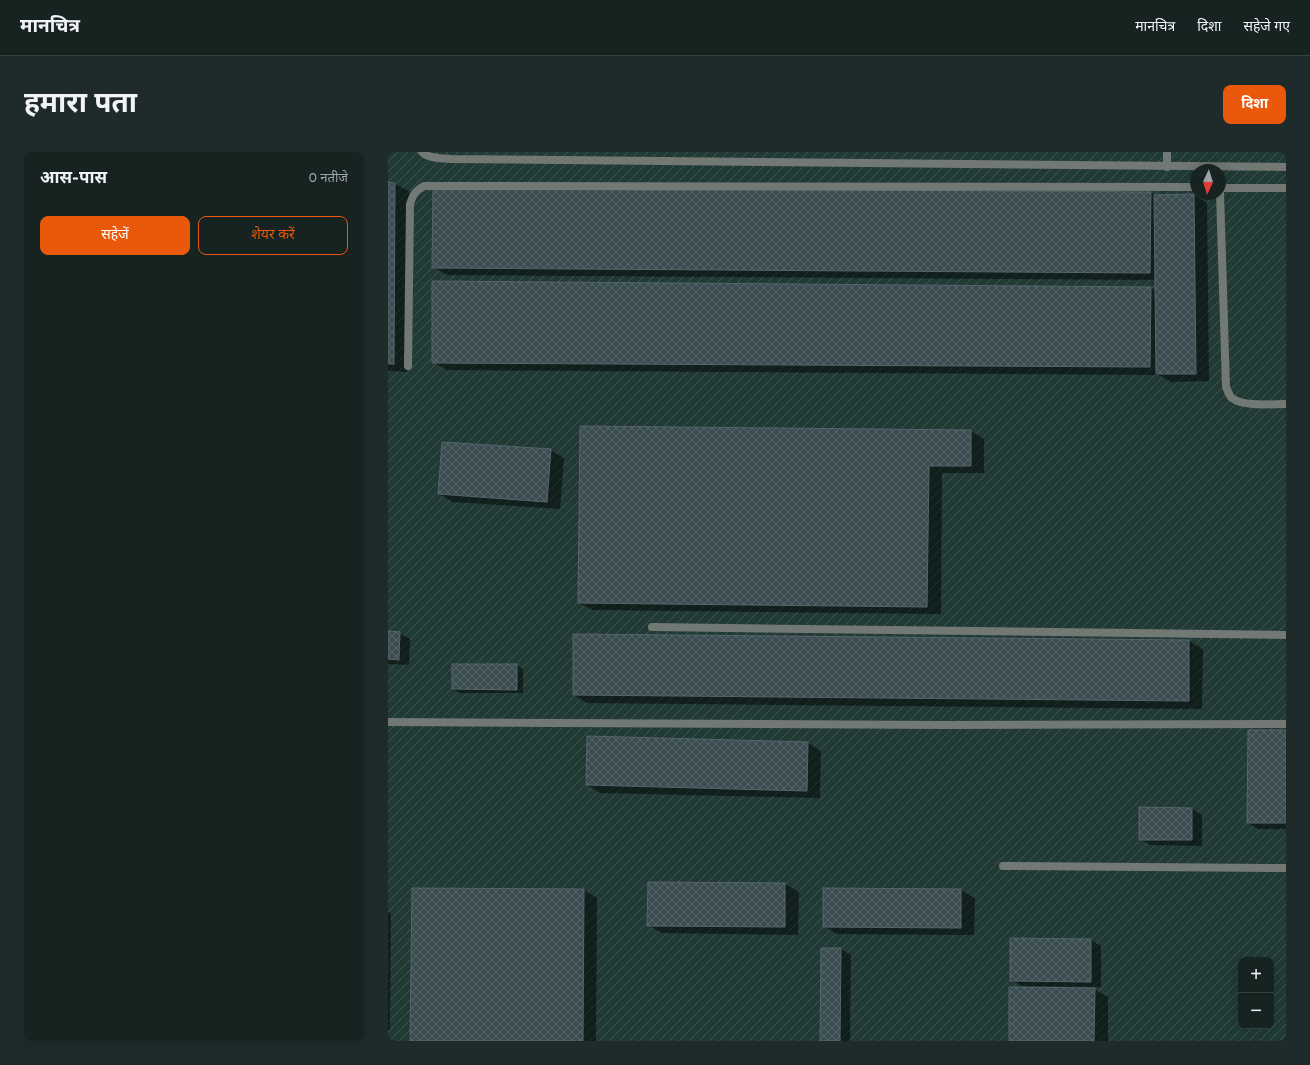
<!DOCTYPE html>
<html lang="hi">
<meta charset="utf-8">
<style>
body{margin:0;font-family:"Varela Round","Noto Sans Devanagari",sans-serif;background:#1f2b2a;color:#f1f3f6}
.controls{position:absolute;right:12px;bottom:12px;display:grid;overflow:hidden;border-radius:8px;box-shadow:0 4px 16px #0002}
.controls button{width:36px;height:36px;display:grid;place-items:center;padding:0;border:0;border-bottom:1px solid #35403f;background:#162321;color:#f1f3f6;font:20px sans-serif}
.compass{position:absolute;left:802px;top:12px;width:36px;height:36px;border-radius:50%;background:#162321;box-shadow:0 4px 16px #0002;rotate:184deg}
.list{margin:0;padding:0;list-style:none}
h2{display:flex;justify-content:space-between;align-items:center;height:52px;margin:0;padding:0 16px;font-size:17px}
h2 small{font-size:13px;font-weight:400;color:#9ea4a5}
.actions{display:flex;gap:8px;padding:12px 16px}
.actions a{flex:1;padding:9px 0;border:1px solid #ea580c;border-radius:8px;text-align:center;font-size:14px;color:#ea580c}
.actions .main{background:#ea580c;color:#fff}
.map{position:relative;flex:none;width:898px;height:889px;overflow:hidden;border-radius:8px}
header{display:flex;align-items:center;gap:24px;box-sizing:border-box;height:56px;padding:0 20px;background:#162321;border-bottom:1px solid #35403f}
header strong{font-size:19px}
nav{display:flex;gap:22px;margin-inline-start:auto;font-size:14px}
.intro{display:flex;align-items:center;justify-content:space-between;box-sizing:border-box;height:96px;padding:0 24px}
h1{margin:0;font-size:28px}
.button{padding:10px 18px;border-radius:8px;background:#ea580c;color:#fff;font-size:14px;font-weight:700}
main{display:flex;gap:24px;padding:0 24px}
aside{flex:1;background:#162321;border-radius:8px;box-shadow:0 4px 16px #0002}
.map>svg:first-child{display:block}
.industrial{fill:url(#industrial-furrows);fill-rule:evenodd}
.shadow{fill:#0007}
.building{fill:url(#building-cross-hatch);stroke:#54666a}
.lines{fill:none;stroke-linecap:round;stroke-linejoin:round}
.service{stroke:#727873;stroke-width:8}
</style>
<header>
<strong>मानचित्र</strong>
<nav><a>मानचित्र</a><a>दिशा</a><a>सहेजे गए</a></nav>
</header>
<div class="intro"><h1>हमारा पता</h1><a class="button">दिशा</a></div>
<main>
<aside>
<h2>आस-पास<small>0 नतीजे</small></h2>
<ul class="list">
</ul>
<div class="actions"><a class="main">सहेजें</a><a>शेयर करें</a></div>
</aside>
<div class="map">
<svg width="898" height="889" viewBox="0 0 898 889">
<defs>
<pattern id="industrial-furrows" width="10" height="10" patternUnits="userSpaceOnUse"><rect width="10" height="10" fill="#213a36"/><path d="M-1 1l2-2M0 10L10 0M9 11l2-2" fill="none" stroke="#415653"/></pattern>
<pattern id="building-cross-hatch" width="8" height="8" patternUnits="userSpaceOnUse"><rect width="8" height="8" fill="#3b4d51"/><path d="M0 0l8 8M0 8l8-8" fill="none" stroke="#57666a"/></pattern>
</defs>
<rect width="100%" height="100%" fill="#1e2f2c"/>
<path class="industrial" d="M0 0H898V889H0ZM808 18H832V42H808ZM853 808H883V874H853Z"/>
<g class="shadow">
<path d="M0 31 7 32 21 39 19 220 0 219Z"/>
<path d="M763 41 767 44 806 43 819 51 821 229 783 230 771 223 59 218 45 210 763 136 768 139V128L59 123 45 115Z"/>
<path d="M583 279 596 287V321H554L553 462 205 458 191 451Z"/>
<path d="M162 298 176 306 172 357 65 350 51 342Z"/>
<path d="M0 480 11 481 22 487 21 513 0 512Z"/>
<path d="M186 483 801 489 815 497 814 557 199 551 186 543Z"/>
<path d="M129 513 135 517V541H71L65 537Z"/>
<path d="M898 579V677H870L860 671Z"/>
<path d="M420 591 433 599 432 646 212 641 199 633Z"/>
<path d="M752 656 804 657 814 663V694L762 693 752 687Z"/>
<path d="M397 732 411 740 410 783 274 781 260 773Z"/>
<path d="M436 737 573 738 587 746 586 783 449 782 436 774Z"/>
<path d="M196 738 209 746 208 889H23Z"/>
<path d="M0 760 3 762 2 878H0Z"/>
<path d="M703 788 713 794V835L633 834 623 828Z"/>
<path d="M453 797 463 803 462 889H433Z"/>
<path d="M706 837 720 845V889H622Z"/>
</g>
<g class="building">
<path d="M0 30 7 31 6 212H0Z"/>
<path d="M45 35 763 40 762 121 44 116Z"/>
<path d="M806 42 808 222H768L766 43Z"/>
<path d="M44 129 763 135 762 215 44 211Z"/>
<path d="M192 274 583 278V314H541L539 455 190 451Z"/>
<path d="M54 290 163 297 159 350 50 342Z"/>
<path d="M0 479 12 480 11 508 0 507Z"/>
<path d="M185 482 801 488V549L185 543Z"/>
<path d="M64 512H129V538L64 537Z"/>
<path d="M860 578H898V671H859Z"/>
<path d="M199 584 420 590 419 639 198 633Z"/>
<path d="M751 655 804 656V688H751Z"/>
<path d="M260 730 397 731V775L259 774Z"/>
<path d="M24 736 196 737 195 889H22Z"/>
<path d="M435 736 573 737V776L435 775Z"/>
<path d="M622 786 703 787V830L622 829Z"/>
<path d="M433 796H453L452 889H432Z"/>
<path d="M621 835 707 836 706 889H621Z"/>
</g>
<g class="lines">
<g class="service">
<path d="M34 0C40 7 55 6 63 7L898 15"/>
<path d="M779 0V15"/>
<path d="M832 36H898"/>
<path d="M832 40 838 235C840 239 841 244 844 246 855 255 884 252 898 252"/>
<path d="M20 214 22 52C25 43 27 39 36 34L808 35"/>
<path d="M264 475 898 483"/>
<path d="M0 570 557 573 898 572"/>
<path d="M615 714 898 716"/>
</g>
</g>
</svg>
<div class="controls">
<button>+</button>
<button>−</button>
</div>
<svg class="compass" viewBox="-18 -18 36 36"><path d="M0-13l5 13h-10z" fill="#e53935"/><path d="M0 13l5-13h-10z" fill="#9ea4a5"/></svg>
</div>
</main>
